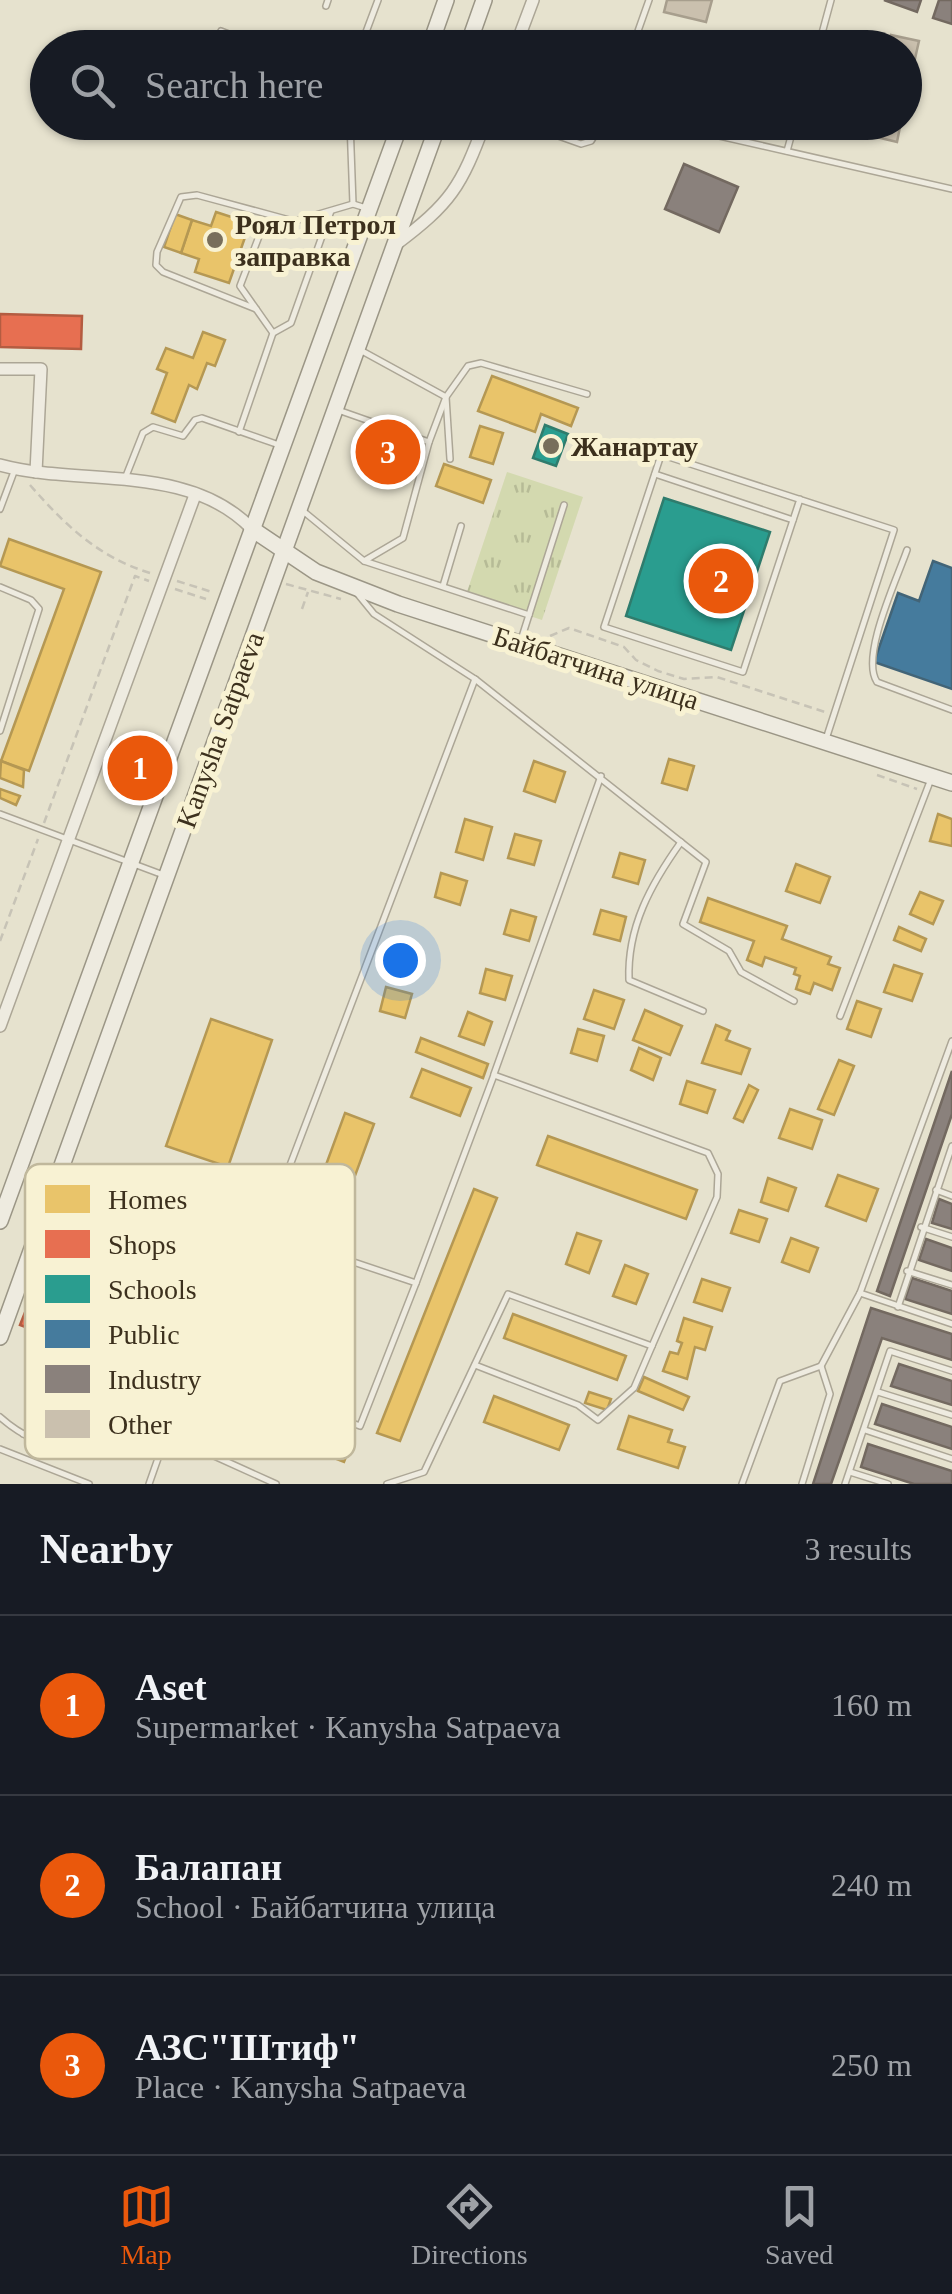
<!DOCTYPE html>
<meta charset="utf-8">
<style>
body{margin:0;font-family:"Times New Roman",serif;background:#242831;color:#f1f3f6}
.you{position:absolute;left:400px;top:960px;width:35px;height:35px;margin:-25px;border:8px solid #fff;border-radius:50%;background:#1a73e8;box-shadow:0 0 0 15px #1a73e833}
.badge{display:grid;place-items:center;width:65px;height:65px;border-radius:50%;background:#ea580c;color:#fff;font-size:32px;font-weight:700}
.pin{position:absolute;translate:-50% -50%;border:5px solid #fff;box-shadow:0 2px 10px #0006}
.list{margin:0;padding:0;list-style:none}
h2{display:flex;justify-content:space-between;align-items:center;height:130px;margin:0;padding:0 40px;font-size:42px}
h2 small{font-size:32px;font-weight:400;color:#9ea1a6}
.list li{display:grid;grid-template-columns:65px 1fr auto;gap:30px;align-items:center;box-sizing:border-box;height:180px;padding:0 40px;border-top:2px solid #363941}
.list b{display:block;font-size:38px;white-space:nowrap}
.list p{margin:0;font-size:32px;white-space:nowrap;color:#9ea1a6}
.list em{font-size:32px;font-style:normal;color:#9ea1a6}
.icon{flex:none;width:55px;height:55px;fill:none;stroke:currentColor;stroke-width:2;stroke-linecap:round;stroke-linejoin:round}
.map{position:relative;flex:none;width:952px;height:1484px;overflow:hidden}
.search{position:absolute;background:#171b24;box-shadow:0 2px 8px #0004;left:30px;right:30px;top:30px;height:110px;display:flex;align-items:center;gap:25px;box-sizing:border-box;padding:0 35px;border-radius:55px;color:#9ea1a6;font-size:38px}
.sheet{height:670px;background:#171b24}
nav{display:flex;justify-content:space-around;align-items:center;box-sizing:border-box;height:140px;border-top:2px solid #363941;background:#171b24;font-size:28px;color:#9ea1a6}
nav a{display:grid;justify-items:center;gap:5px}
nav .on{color:#ea580c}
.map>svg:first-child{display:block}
.park{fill:url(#park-tufts)}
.homes{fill:#e9c46a;stroke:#b59853;stroke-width:2.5}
.shops{fill:#e76f51;stroke:#b45c41;stroke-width:2.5}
.schools{fill:#2a9d8f;stroke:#2f7c6d;stroke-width:2.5}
.public{fill:#457b9d;stroke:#426477;stroke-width:2.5}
.industry{fill:#8a817c;stroke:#736960;stroke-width:2.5}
.building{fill:#cac0ae;stroke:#a79e8d;stroke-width:2.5}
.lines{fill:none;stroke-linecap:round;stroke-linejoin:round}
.lane-casing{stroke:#aca696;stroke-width:8}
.street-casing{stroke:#aca696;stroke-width:14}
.secondary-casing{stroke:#9b9686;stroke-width:18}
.path{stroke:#c7c3b6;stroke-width:2.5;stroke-dasharray:8 5;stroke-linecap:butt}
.lane{stroke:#eeebe0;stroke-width:5}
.street{stroke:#eeebe0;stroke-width:11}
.secondary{stroke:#eeebe0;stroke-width:15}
.poi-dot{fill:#786e5b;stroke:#f8f2d3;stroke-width:4}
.labels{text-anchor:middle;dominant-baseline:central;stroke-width:10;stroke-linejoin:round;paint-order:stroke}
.poi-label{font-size:28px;font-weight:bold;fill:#3c301d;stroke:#f8f2d3;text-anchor:start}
.street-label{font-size:28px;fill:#3c301d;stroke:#f8f2d3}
.key{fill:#f8f2d3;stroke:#c0b89c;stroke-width:2.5}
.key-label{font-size:28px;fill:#3c301d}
</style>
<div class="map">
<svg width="952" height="1484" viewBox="0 0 952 1484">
<defs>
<pattern id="park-tufts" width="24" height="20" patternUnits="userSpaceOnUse" patternTransform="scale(2.5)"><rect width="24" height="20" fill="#d3d9af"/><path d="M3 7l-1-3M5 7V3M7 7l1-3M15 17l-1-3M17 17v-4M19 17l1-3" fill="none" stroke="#b6bb96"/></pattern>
</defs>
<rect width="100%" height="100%" fill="#e6e2ce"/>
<path class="park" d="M507 472 583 497 542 620 466 595Z"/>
<g class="homes">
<path d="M216 212 250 223 229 283 195 272 199 259 181 253 192 220 211 226Z"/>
<path d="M175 214 192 220 181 253 164 247Z"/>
<path d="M203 332 225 340 215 366 207 363 197 389 189 385 175 422 152 413 167 373 157 369 166 348 193 358Z"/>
<path d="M492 376 578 408 571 426 541 414 535 432 478 411Z"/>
<path d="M480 426 503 433 493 464 470 457Z"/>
<path d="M444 464 491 480 483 503 436 486Z"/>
<path d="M9 539 101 572 29 771 1 761 64 589 0 566Z"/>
<path d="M669 759 694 766 687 790 662 783Z"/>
<path d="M1 761 24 770 23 787 0 778Z"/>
<path d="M534 761 565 772 555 802 524 791Z"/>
<path d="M0 789 20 796 16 805 0 798Z"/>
<path d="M938 814 952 819V846L930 841Z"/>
<path d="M465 819 492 827 483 860 456 852Z"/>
<path d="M515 834 541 841 534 865 508 858Z"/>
<path d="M620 853 645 860 638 884 613 877Z"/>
<path d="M796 864 830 877 820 903 786 891Z"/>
<path d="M441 873 467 881 460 905 435 897Z"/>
<path d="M920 892 943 901 933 924 910 914Z"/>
<path d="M708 898 787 926 782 939 831 957 828 964 840 968 832 990 814 983 810 994 796 989 800 976 794 974 796 968 765 957 762 966 747 960 754 941 700 922Z"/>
<path d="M511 910 536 917 529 941 504 934Z"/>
<path d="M601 910 626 917 620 941 594 934Z"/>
<path d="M899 927 926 939 921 951 894 940Z"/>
<path d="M894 965 922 974 912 1001 884 992Z"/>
<path d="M486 969 512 976 505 1000 480 993Z"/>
<path d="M386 987 412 994 405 1018 380 1011Z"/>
<path d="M594 990 624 1000 614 1029 584 1019Z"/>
<path d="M857 1001 881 1009 871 1037 847 1029Z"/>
<path d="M645 1010 682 1026 670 1055 633 1040Z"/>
<path d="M468 1012 492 1022 484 1045 459 1036Z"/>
<path d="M211 1019 272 1040 228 1167 166 1146Z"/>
<path d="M716 1025 730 1031 726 1040 750 1049 741 1074 702 1063Z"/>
<path d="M578 1029 604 1036 597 1061 571 1053Z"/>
<path d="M421 1038 488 1064 483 1078 416 1052Z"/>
<path d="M639 1048 661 1058 653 1080 631 1070Z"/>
<path d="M839 1060 854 1066 834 1115 818 1109Z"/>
<path d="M422 1069 471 1088 460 1116 411 1097Z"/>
<path d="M687 1081 715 1090 707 1113 680 1104Z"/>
<path d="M749 1085 758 1090 743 1122 734 1118Z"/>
<path d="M790 1109 822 1120 812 1149 779 1138Z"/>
<path d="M345 1113 374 1124 352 1184 323 1173Z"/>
<path d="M548 1136 697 1190 686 1219 537 1165Z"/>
<path d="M838 1175 878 1189 866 1221 826 1206Z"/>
<path d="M768 1178 796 1188 788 1211 761 1202Z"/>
<path d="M474 1189 497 1198 400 1441 377 1433Z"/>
<path d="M739 1210 767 1219 759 1242 731 1233Z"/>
<path d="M577 1233 601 1241 589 1273 566 1264Z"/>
<path d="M791 1238 818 1248 809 1272 782 1262Z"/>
<path d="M625 1265 648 1274 636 1304 613 1296Z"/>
<path d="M702 1279 730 1288 722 1311 694 1302Z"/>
<path d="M513 1314 626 1356 617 1380 504 1338Z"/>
<path d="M684 1318 712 1327 705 1350 695 1347 687 1379 663 1371 670 1352 678 1354 682 1343 677 1341Z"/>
<path d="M644 1377 689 1397 683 1410 638 1391Z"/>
<path d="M210 1380 354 1437 344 1462 200 1406Z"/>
<path d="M589 1392 611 1399 607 1410 585 1403Z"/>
<path d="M494 1396 569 1425 559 1450 484 1422Z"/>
<path d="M629 1416 672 1430 668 1442 685 1447 678 1468 618 1449Z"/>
</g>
<g class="shops">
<path d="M0 314 82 316 81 349 0 347Z"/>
<path d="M386 431 403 438 390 472 372 466Z"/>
<path d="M138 759 148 763 142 778 133 774Z"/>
<path d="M37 1282 54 1288 36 1331 20 1325Z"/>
</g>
<g class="schools">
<path d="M545 425 568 434 556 466 533 458Z"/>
<path d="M664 498 770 532 731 650 626 616Z"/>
</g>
<path class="public" d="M933 561 952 568V689L874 662 898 593 919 601Z"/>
<g class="industry">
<path d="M884 0H921L917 12Z"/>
<path d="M939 0H952V24L933 18Z"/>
<path d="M684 164 738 187 719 232 665 209Z"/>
<path d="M952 1071V1114L890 1296 877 1291Z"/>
<path d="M939 1199 952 1204V1229L932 1223Z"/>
<path d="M926 1239 952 1248V1271L919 1260Z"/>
<path d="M912 1278 952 1291V1314L905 1299Z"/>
<path d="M871 1308 952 1334V1360L882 1338 831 1484H813Z"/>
<path d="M899 1364 952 1381V1405L891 1386Z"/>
<path d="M882 1404 952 1427V1449L875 1424Z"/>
<path d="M868 1444 952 1471V1484H914L861 1467Z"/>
</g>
<g class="building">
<path d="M667 0H712L706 22 664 12Z"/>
<path d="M682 33 716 41 714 48H679Z"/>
<path d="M891 35 919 41 904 107V48H888Z"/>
<path d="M871 122H901L897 142 868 135Z"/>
</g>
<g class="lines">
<g class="lane-casing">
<g id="lane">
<path d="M326 6 328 0"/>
<path d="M221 31 265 48"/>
<path d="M360 48 378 0"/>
<path d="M632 48 649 0"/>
<path d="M818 48 831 0"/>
<path d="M350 122 353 204"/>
<path d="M519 122 581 144 591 141 603 122"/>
<path d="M658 122 952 189"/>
<path d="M787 151 795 122"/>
<path d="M256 309 163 272 156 265 157 252 181 197 197 195 293 221"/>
<path d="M273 333 291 323 331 211"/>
<path d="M362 351 446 397 450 459"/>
<path d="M338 410 429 442 403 538 364 561"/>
<path d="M239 432 273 333 240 286 261 231 353 204 366 208"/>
<path d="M429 442 446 397 468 366 481 363 587 394"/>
<path d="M655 474 793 520"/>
<path d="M126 476 143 433 153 427 183 436 195 420 202 418 279 445"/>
<path d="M800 499 743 672 604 627 660 458 666 456 894 530 826 739"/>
<path d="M0 509 15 469"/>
<path d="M303 511 364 561 529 615"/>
<path d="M907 550C897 579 860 657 877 682L952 710"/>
<path d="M443 586 461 526"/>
<path d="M0 587 31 600 39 609 0 731"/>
<path d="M356 592 374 614 475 679 706 862 683 924 729 951 741 972 794 1001"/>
<path d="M521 640 564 505"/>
<path d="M0 814 166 876"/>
<path d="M681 842C651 884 627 927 629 980L703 1011"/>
<path d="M840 1016 931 779"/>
<path d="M494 1074 601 776"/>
<path d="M68 1166 416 1283 494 1075 708 1153 718 1174 717 1197 652 1346 508 1294 424 1472 387 1484"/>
<path d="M936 1190 952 1196"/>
<path d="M921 1227 952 1237"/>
<path d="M265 1231 475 679"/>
<path d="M907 1271 952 1285"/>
<path d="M860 1293 952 1041"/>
<path d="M898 1307 952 1146"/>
<path d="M475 1365 578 1405 598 1420 634 1388 652 1346"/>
<path d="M878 1392 952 1415"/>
<path d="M0 1417C47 1459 102 1457 161 1454"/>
<path d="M865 1430 952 1459"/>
<path d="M23 1434 72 1417 97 1388 151 1385 190 1362 360 1426 416 1283"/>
<path d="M166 1442 212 1455 276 1484"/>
<path d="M0 1449 89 1484"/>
<path d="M850 1472 888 1484"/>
<path d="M149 1484 240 1225"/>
<path d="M742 1484 780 1381 821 1366 860 1293 952 1324"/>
<path d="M802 1484 830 1394 821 1366"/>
<path d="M845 1484 890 1351 952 1371"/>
</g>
</g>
<g class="street-casing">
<g id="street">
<path d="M515 48 533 0"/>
<path d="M395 245C451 203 461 187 485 122"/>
<path d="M0 369H41L36 472"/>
<path d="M0 465C81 487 188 462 252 529"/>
<path d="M0 1026 195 495"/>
</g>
</g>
<g class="secondary-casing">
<g id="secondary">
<path d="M429 48 446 0"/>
<path d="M467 48 484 0"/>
<path d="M252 529 316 572 398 604 952 783"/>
<path d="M0 1221 401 122"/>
<path d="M0 1337 439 122"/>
</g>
</g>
<g class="path">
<path d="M30 485C65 525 98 557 150 573"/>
<path d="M177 581 212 592"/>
<path d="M286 584 341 599"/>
<path d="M175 589 206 599"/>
<path d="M302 609 308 592"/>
<path d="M550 636 569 628 624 647 636 660 658 671 684 679 717 677 825 712"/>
<path d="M877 775 917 789"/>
<path d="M44 823 135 576 149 581"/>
<path d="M0 941 38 839"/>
</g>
<use href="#lane" class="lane"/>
<use href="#street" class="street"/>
<use href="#secondary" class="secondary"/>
</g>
<g class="poi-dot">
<circle cx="215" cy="240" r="10"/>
<circle cx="551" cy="446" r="10"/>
</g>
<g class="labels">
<g class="poi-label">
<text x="235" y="224">Роял Петрол<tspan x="235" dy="32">заправка</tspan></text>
<text x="571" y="446">Жанартау</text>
</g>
<g class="street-label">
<text transform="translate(596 668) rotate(18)">Байбатчина улица</text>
<text transform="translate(220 730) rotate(-70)">Kanysha Satpaeva</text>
</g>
</g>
<rect x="25" y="1164" width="330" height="295" rx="15" class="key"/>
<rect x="45" y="1185" width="45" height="28" fill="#e9c46a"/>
<rect x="45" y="1230" width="45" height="28" fill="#e76f51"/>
<rect x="45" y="1275" width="45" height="28" fill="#2a9d8f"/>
<rect x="45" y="1320" width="45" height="28" fill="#457b9d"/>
<rect x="45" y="1365" width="45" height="28" fill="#8a817c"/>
<rect x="45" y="1410" width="45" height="28" fill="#cac0ae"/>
<g class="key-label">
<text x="108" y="1209">Homes</text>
<text x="108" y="1254">Shops</text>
<text x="108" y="1299">Schools</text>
<text x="108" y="1344">Public</text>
<text x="108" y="1389">Industry</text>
<text x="108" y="1434">Other</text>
</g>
</svg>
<div class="you"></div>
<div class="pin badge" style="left:140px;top:768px">1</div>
<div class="pin badge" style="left:721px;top:581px">2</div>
<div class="pin badge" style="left:388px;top:452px">3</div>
<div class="search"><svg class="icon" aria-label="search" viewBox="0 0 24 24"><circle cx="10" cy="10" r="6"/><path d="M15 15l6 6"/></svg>Search here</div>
</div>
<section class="sheet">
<h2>Nearby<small>3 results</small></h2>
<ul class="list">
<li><span class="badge">1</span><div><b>Aset</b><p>Supermarket · Kanysha Satpaeva</p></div><em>160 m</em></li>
<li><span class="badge">2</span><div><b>Балапан</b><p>School · Байбатчина улица</p></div><em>240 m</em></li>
<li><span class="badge">3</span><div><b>АЗС&quot;Штиф&quot;</b><p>Place · Kanysha Satpaeva</p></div><em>250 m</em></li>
</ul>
</section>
<nav>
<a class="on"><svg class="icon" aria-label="map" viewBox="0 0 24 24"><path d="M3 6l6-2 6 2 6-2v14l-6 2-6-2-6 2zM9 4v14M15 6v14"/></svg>Map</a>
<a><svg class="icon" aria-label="directions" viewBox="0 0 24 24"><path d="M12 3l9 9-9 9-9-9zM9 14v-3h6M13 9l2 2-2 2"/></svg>Directions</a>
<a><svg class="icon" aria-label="saved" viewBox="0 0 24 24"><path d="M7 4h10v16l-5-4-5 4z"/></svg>Saved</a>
</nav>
